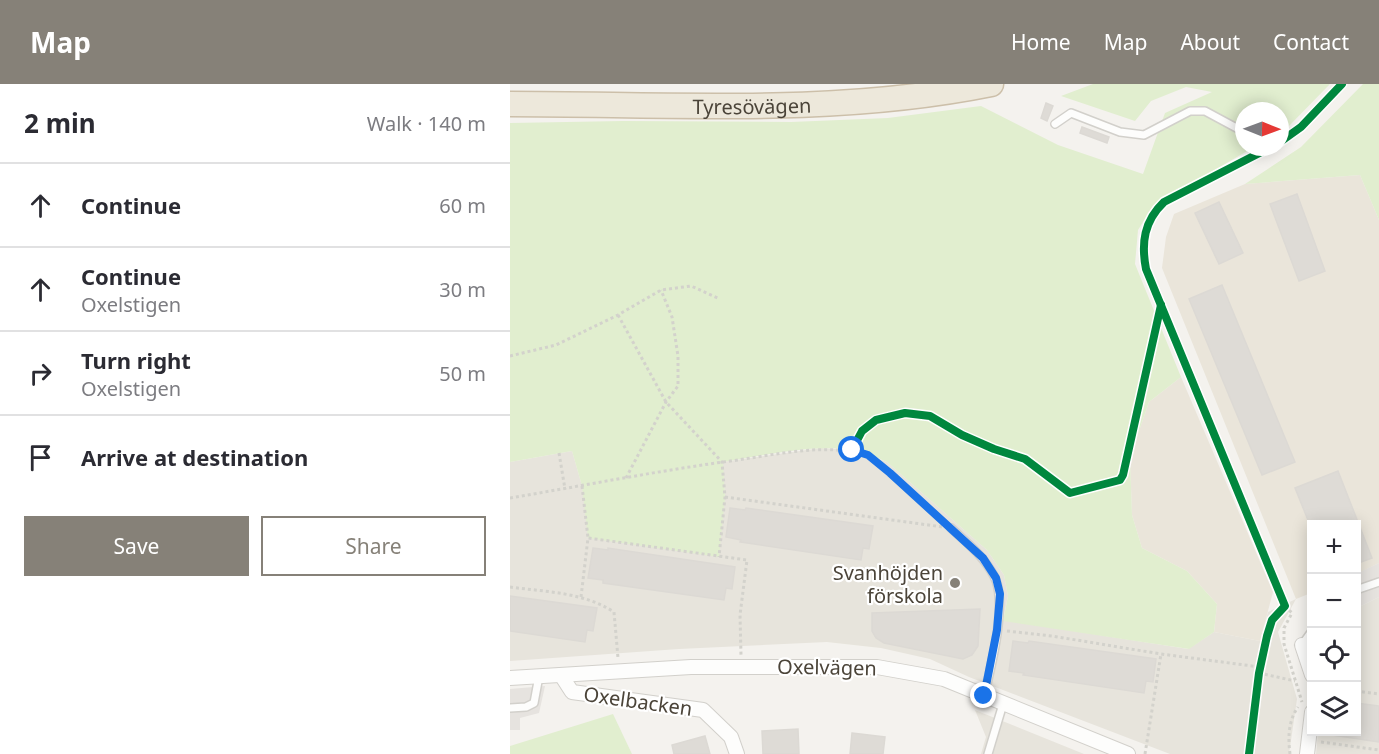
<!DOCTYPE html>
<meta charset="utf-8">
<style>
body{margin:0;font-family:"Noto Sans",sans-serif;background:#f7f7f7;color:#2b2b33}
.controls{position:absolute;right:18px;bottom:18px;display:grid;overflow:hidden;border-radius:0px;box-shadow:0 3px 15px #0003}
.controls button{width:54px;height:54px;display:grid;place-items:center;padding:0;border:0;border-bottom:2px solid #e1e1e2;background:#fff;color:#2b2b33;font:30px sans-serif}
.compass{position:absolute;left:725px;top:18px;width:54px;height:54px;border-radius:50%;background:#fff;box-shadow:0 3px 15px #0003;rotate:91deg}
.stop{position:absolute;width:18px;height:18px;margin:-14px;border:4px solid #1a73e8;border-radius:50%;background:#fff}
.stop.end{background:#1a73e8;border-color:#fff;box-shadow:0 2px 6px #0008}
.list{margin:0;padding:0;list-style:none}
h2{display:flex;justify-content:space-between;align-items:center;height:78px;margin:0;padding:0 24px;font-size:26px}
h2 small{font-size:20px;font-weight:400;color:#7c7c81}
.list li{display:grid;grid-template-columns:39px 1fr auto;gap:18px;align-items:center;box-sizing:border-box;height:84px;padding:0 24px;border-top:2px solid #e1e1e2}
.list b{display:block;font-size:22px;white-space:nowrap}
.list p{margin:0;font-size:20px;white-space:nowrap;color:#7c7c81}
.list em{font-size:20px;font-style:normal;color:#7c7c81}
.actions{display:flex;gap:12px;padding:18px 24px}
.actions a{flex:1;padding:14px 0;border:2px solid #868178;border-radius:0px;text-align:center;font-size:21px;color:#868178}
.actions .main{background:#868178;color:#fff}
.icon{flex:none;width:33px;height:33px;fill:none;stroke:currentColor;stroke-width:2;stroke-linecap:round;stroke-linejoin:round}
.map{position:relative;flex:none;width:869px;height:670px;overflow:hidden}
header{display:flex;align-items:center;gap:36px;box-sizing:border-box;height:84px;padding:0 30px;background:#868178;color:#fff}
header strong{font-size:28px}
nav{display:flex;gap:33px;margin-inline-start:auto;font-size:21px}
main{display:flex}
aside{flex:1;background:#fff}
.map>svg:first-child{display:block}
.residential{fill:#e7e4dc}
.education{fill:#eae5da}
.green{fill:#e1eecf}
.parking{fill:#e6e3df}
.building{fill:#dedbd6;stroke:#dcd9d4;stroke-width:1.5}
.lines{fill:none;stroke-linecap:round;stroke-linejoin:round}
.service-casing{stroke:#d2d0cb;stroke-width:10}
.minor-casing{stroke:#d2d0cb;stroke-width:16}
.motorway-casing{stroke:#ccbfa9;stroke-width:27}
.path{stroke:#d3d2cc;stroke-width:3;stroke-dasharray:3 3;stroke-linecap:butt}
.service{stroke:#fdfdfc;stroke-width:7}
.minor{stroke:#fdfdfc;stroke-width:14}
.motorway{stroke:#ede8db;stroke-width:24}
.cycleway-casing{stroke:#fff;stroke-width:11}
.cycleway{stroke:#00873e;stroke-width:8}
.route{stroke:#1a73e8;stroke-width:8}
.poi-dot{fill:#868178;stroke:#fff;stroke-width:2}
.labels{text-anchor:middle;dominant-baseline:central;stroke-width:4.5;stroke-linejoin:round;paint-order:stroke}
.street-label{font-size:20px;fill:#4b4439;stroke:#fff}
.poi-label{font-size:20px;fill:#4b4439;stroke:#fff;text-anchor:end}
</style>
<header>
<strong>Map</strong>
<nav><a>Home</a><a>Map</a><a>About</a><a>Contact</a></nav>
</header>
<main>
<aside>
<h2>2 min<small>Walk · 140 m</small></h2>
<ul class="list">
<li><svg class="icon" aria-label="ahead" viewBox="0 0 24 24"><path d="M12 20V5M6 11l6-6 6 6"/></svg><div><b>Continue</b></div><em>60 m</em></li>
<li><svg class="icon" aria-label="ahead" viewBox="0 0 24 24"><path d="M12 20V5M6 11l6-6 6 6"/></svg><div><b>Continue</b><p>Oxelstigen</p></div><em>30 m</em></li>
<li><svg class="icon" aria-label="right" viewBox="0 0 24 24"><path d="M7 20v-9h11M14 6l5 5-5 5"/></svg><div><b>Turn right</b><p>Oxelstigen</p></div><em>50 m</em></li>
<li><svg class="icon" aria-label="arrive" viewBox="0 0 24 24"><path d="M6 21V4h12l-3 4 3 4H6"/></svg><div><b>Arrive at destination</b></div></li>
</ul>
<div class="actions"><a class="main">Save</a><a>Share</a></div>
</aside>
<div class="map">
<svg width="869" height="670" viewBox="0 0 869 670">
<rect width="100%" height="100%" fill="#f4f2ee"/>
<g class="residential">
<path d="M311 364 342 366 377 378 477 466 494 491 498 512 493 536 678 565 704 548 750 557 758 528 786 515 768 548 787 615 779 670H660L459 593 420 575 371 564 317 558 169 565 0 577V378L62 367 72 402 215 413 212 378Z"/>
<path d="M869 513V670H806L808 648H846L847 524Z"/>
<path d="M465 626 574 670H471L476 653Z"/>
</g>
<g class="education">
<path d="M850 91 869 136V479L847 490 846 440H802L801 509 786 515 652 184 656 153 664 130 735 100Z"/>
<path d="M671 293 763 508 750 557 704 548 707 520 677 487 632 464 622 431 620 373 639 318Z"/>
</g>
<g class="green">
<path d="M583 0H820L778 43 770 48V27H734V63H744L643 122 628 146 625 180 671 293 639 318 620 373 622 431 632 464 677 487 707 520 704 548 679 565 493 537 498 512 494 491 477 466 377 378C366 373 354 368 342 366 300 360 254 372 213 378L215 413 209 473 78 454 72 402 62 367 0 378V39L113 37 281 38 378 34 471 22 548 61 633 90 655 29 702 8 676 3 641 17 625 37 551 12Z"/>
<path d="M853 0H869V136L850 91 735 100 791 63Z"/>
<path d="M103 630 122 670H0V662Z"/>
</g>
<g class="parking">
<path d="M869 479V513L847 524 846 490Z"/>
<path d="M35 602 29 629 10 634V646H0V605Z"/>
</g>
<g class="building">
<path d="M536 19 543 22 537 37 531 34Z"/>
<path d="M572 43 599 53 597 59 570 49Z"/>
<path d="M787 110 815 187 789 197 760 120Z"/>
<path d="M709 118 733 169 709 180 685 129Z"/>
<path d="M712 201 785 378 752 391 679 215Z"/>
<path d="M828 387 862 474 846 480V440H802V446L785 404Z"/>
<path d="M220 424 235 426 236 424 363 442 359 465 353 464 351 476 230 458 231 456 216 453Z"/>
<path d="M83 464 98 466V464L225 483 222 505 216 504 214 516 93 499V496L78 494Z"/>
<path d="M0 512 87 524 83 547 77 546 75 558 0 547Z"/>
<path d="M470 525 468 562 462 571 453 575 374 559 366 554 362 547V529Z"/>
<path d="M503 557 518 559 519 557 646 575 643 598 636 597 634 609 513 591 514 589 499 587Z"/>
<path d="M846 619 869 622V658L816 650V648H846Z"/>
<path d="M288 645 289 670H253L252 647Z"/>
<path d="M342 649 375 653 373 670H340Z"/>
<path d="M195 652 200 670H164L162 661Z"/>
</g>
<g class="lines">
<g class="service-casing">
<g id="service">
<path d="M545 40 561 29 610 48 634 51 680 27H695L734 48"/>
<path d="M753 63 755 66"/>
<path d="M441 444C457 459 474 472 484 492 498 517 481 584 474 612"/>
<path d="M846 506 869 498"/>
<path d="M792 561 802 547"/>
<path d="M0 624 16 623 24 619 29 592"/>
<path d="M478 670 493 620"/>
</g>
</g>
<g class="minor-casing">
<g id="minor">
<path d="M792 561 802 591"/>
<path d="M51 591 62 608 193 626 221 653 227 670"/>
<path d="M0 594 181 583H367L434 595 618 670"/>
<path d="M797 670 802 628"/>
</g>
</g>
<g class="motorway-casing">
<g id="motorway">
<path id="s1" d="M0 20C160 20 323 32 481 0"/>
</g>
</g>
<g class="path">
<path d="M108 231 156 318 212 378 215 413 209 473"/>
<path d="M0 272 46 261 108 231 151 206 181 202 210 215"/>
<path d="M49 369 55 405"/>
<path d="M116 394 156 318 168 302V272L162 233 151 206"/>
<path d="M72 402 78 454"/>
<path d="M215 413 433 443"/>
<path d="M0 414C71 402 142 388 213 378 262 372 310 358 358 371L435 439"/>
<path d="M0 503C36 508 73 508 104 528L108 574"/>
<path d="M71 513 78 454 237 476 230 531 231 571"/>
<path d="M775 522 782 529 774 544V560L792 618"/>
<path d="M497 547 542 552 651 570 750 583"/>
<path d="M749 589 785 597"/>
<path d="M846 607 869 610"/>
<path d="M811 658 869 666"/>
<path d="M635 670 651 570"/>
<path d="M780 670C778 654 778 637 788 623"/>
</g>
<use href="#service" class="service"/>
<use href="#minor" class="minor"/>
<use href="#motorway" class="motorway"/>
<g class="cycleway-casing">
<g id="cycleway">
<path d="M770 58 791 43 832 0"/>
<path d="M342 366 352 347 366 336 395 329 420 332 452 351 484 365 515 375 560 409 610 396 613 391 651 221"/>
<path d="M739 670 749 589 757 552 762 536 775 522 636 185C631 159 634 137 654 118L761 63"/>
</g>
</g>
<use href="#cycleway" class="cycleway"/>
</g>
<g class="lines">
<path class="route" d="M342 366 358 371 380 389 473 474 486 494 490 510 487 546 474 612"/>
</g>
<circle class="poi-dot" cx="445" cy="499" r="6"/>
<g class="labels">
<g class="street-label">
<text stroke="none"><textPath href="#s1" startOffset="242">Tyresövägen</textPath></text>
<text transform="translate(317 583) rotate(1)">Oxelvägen</text>
<text transform="translate(128 617) rotate(8)">Oxelbacken</text>
</g>
<g class="poi-label">
<text x="433" y="488">Svanhöjden<tspan x="433" dy="23">förskola</tspan></text>
</g>
</g>
</svg>
<div class="controls">
<button>+</button>
<button>−</button>
<button><svg class="icon" aria-label="locate" viewBox="0 0 24 24"><circle cx="12" cy="12" r="6"/><path d="M12 2v4M12 18v4M2 12h4M18 12h4"/></svg></button>
<button><svg class="icon" aria-label="layers" viewBox="0 0 24 24"><path d="M12 4l9 5-9 5-9-5zM3 14l9 5 9-5"/></svg></button>
</div>
<svg class="compass" viewBox="-18 -18 36 36"><path d="M0-13l5 13h-10z" fill="#e53935"/><path d="M0 13l5-13h-10z" fill="#7c7c81"/></svg>
<div class="stop" style="left:342px;top:366px"></div>
<div class="stop end" style="left:474px;top:612px"></div>
</div>
</main>
